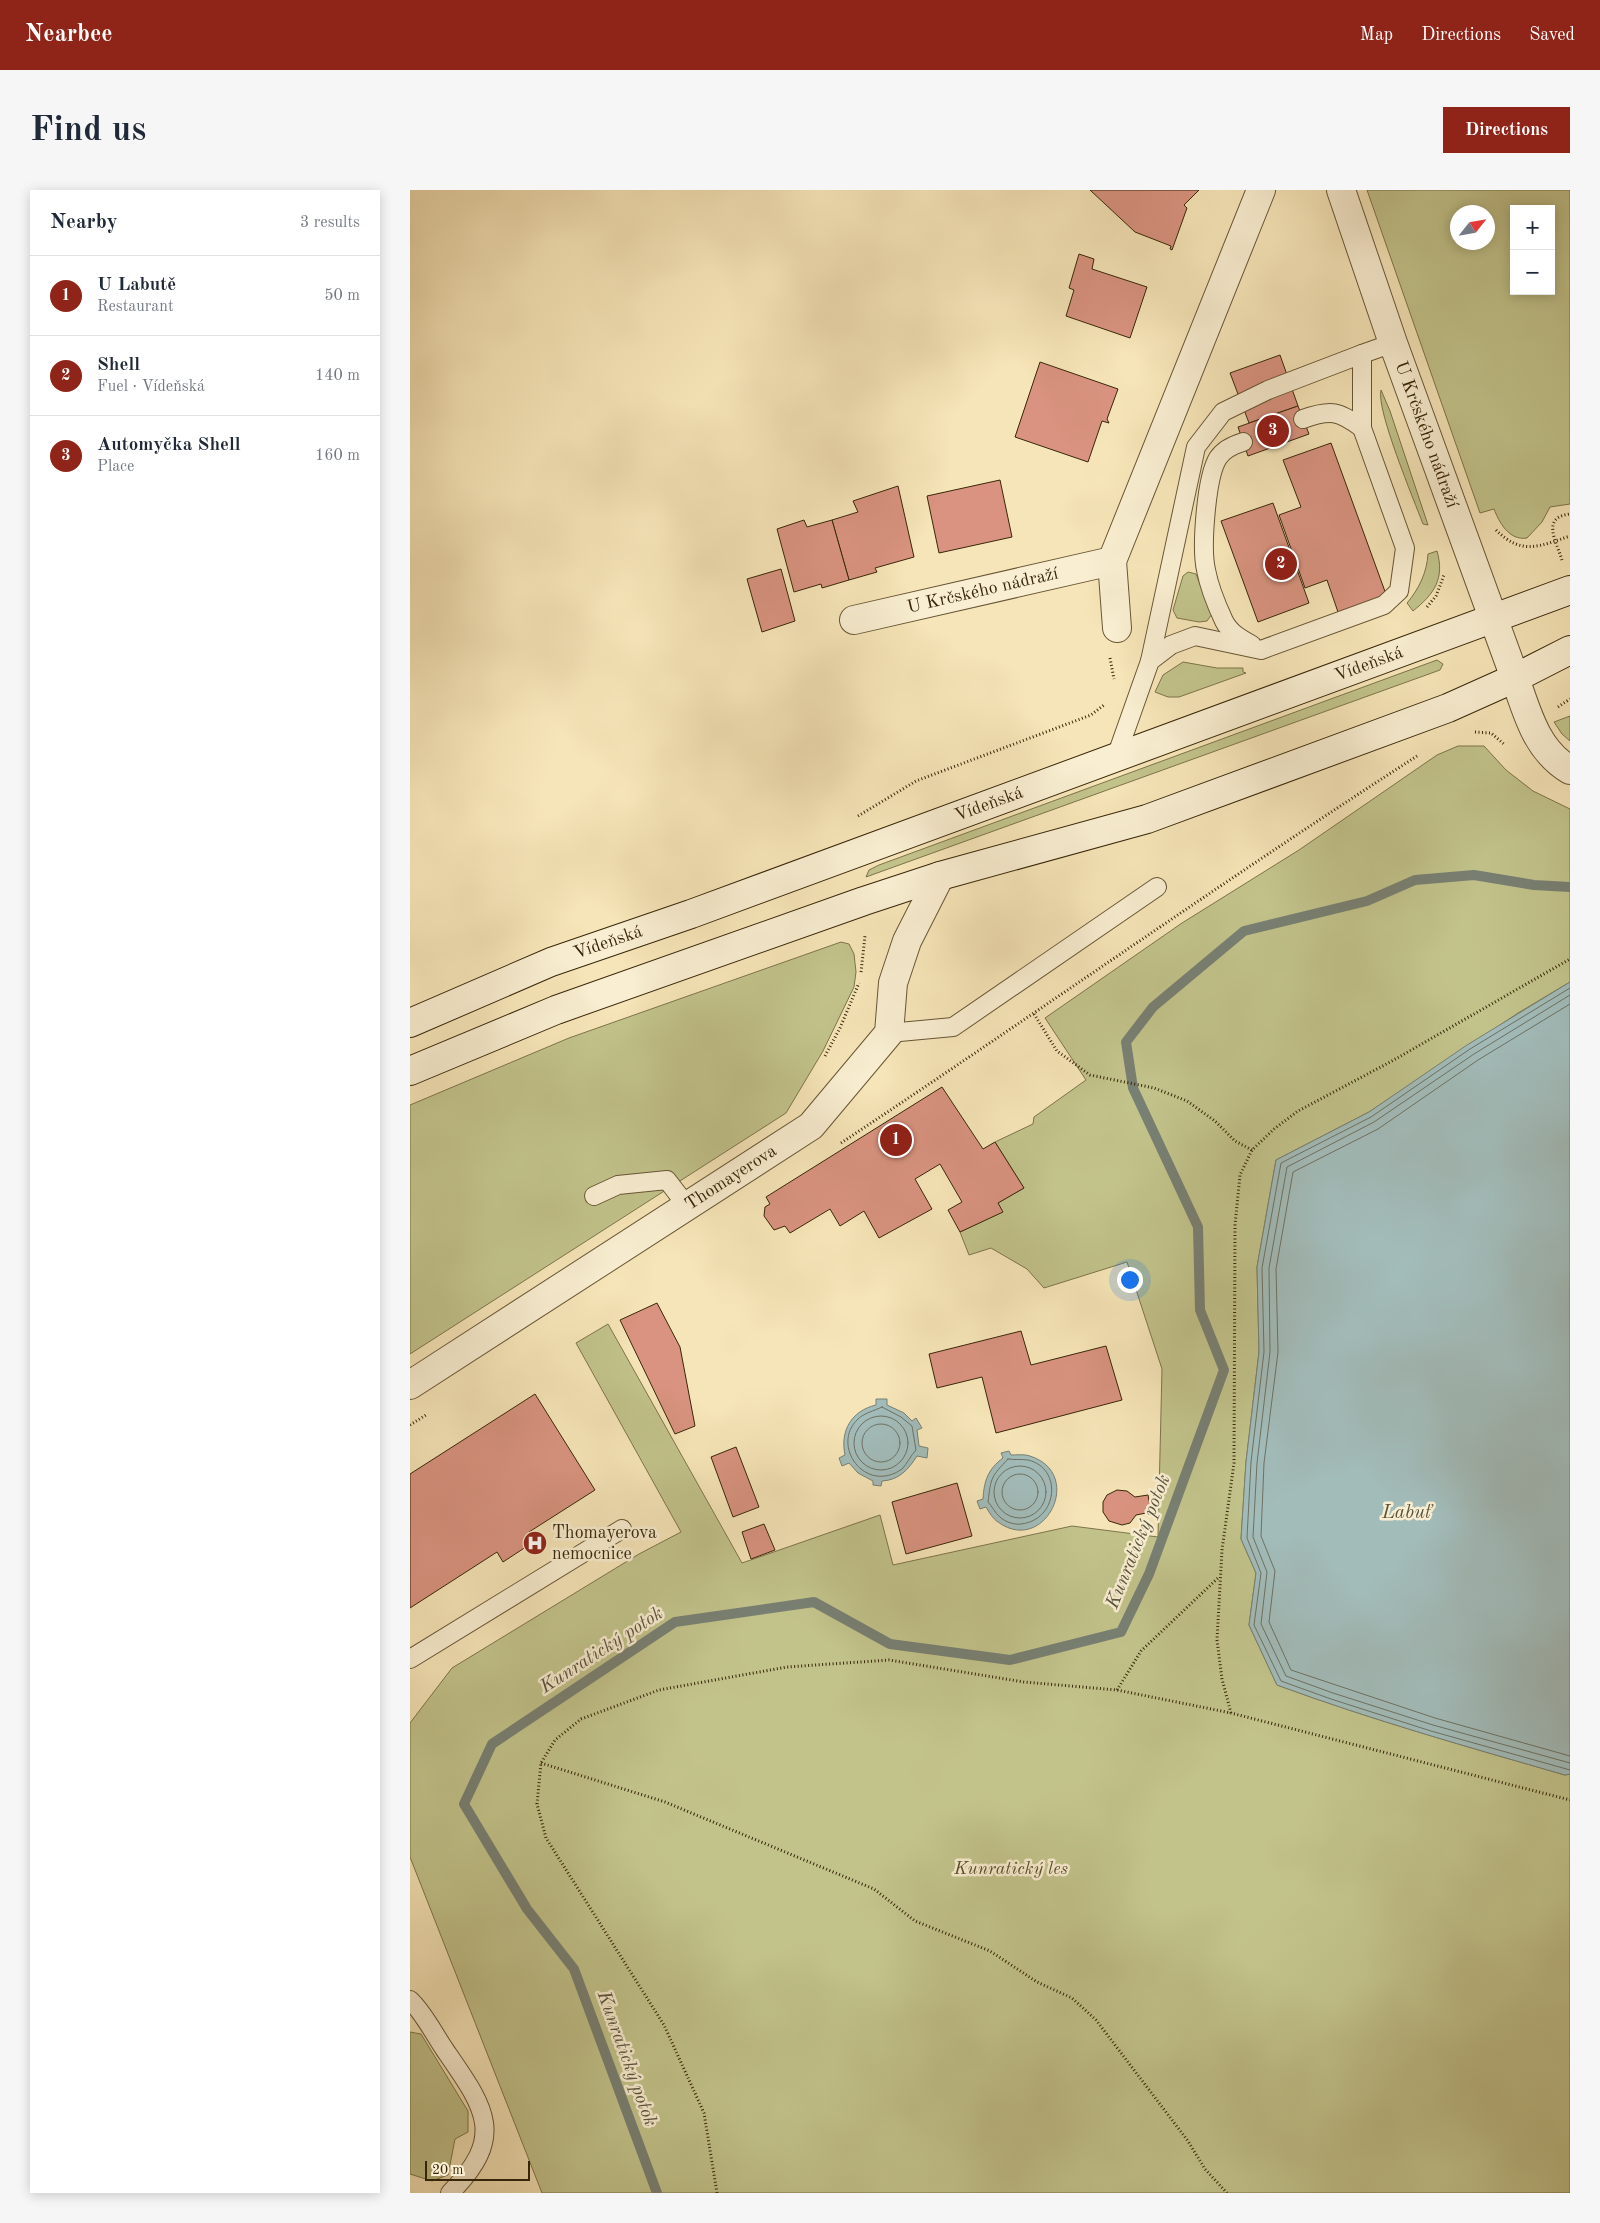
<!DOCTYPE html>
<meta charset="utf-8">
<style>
body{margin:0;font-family:"Old Standard TT",serif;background:#f6f6f7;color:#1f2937}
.controls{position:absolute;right:15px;top:15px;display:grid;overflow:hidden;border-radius:0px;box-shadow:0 2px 12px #0003}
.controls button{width:45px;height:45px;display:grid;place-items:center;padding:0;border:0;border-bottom:1px solid #e0e1e3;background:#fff;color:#1f2937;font:25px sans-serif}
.compass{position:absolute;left:1040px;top:15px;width:45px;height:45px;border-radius:50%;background:#fff;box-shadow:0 2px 12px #0003;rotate:59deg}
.scale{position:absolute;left:15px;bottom:12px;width:105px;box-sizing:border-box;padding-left:5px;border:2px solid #382609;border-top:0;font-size:14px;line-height:18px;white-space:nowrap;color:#382609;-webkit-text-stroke:4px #f9eed1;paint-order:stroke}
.you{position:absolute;left:719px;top:1089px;width:18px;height:18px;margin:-12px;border:4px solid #fff;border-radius:50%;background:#1a73e8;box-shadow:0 0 0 8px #1a73e833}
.badge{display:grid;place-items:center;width:32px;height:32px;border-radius:50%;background:#8f2418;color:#fff;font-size:16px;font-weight:700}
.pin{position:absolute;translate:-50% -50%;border:2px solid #fff;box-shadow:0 1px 5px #0006}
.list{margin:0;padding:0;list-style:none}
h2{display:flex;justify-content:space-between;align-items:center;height:65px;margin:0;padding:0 20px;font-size:21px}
h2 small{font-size:16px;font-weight:400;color:#747a83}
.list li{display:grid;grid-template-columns:32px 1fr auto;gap:15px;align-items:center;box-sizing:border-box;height:80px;padding:0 20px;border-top:1px solid #e0e1e3}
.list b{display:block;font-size:19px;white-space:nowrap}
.list p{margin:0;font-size:16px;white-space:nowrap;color:#747a83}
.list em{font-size:16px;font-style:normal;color:#747a83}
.map{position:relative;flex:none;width:1160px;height:2003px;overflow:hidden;border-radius:0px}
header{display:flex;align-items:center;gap:30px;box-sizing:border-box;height:70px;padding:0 25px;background:#8f2418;color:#fff}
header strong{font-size:24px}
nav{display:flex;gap:28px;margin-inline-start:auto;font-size:18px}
.intro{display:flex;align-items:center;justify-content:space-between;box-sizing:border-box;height:120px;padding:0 30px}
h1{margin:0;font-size:35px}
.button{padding:12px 22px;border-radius:0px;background:#8f2418;color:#fff;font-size:18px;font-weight:700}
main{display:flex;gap:30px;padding:0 30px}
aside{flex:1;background:#fff;border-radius:0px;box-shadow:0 2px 12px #0003}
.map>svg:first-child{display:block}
.green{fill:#c2c38b;stroke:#7d744a;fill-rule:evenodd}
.water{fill:#a2bcba;stroke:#788073}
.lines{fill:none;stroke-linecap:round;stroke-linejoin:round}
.shore{stroke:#6d7162;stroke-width:1}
.stream{stroke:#788073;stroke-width:10}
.building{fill:#d99380;stroke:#382609}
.service-casing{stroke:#685635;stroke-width:20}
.minor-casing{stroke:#685635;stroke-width:30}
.tertiary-casing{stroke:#685635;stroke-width:30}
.secondary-casing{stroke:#382609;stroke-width:30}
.path{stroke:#382609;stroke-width:3;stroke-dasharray:1 2.5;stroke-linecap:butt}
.service{stroke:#f9eed1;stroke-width:18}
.minor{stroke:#f9eed1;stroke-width:28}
.tertiary{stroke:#f9eed1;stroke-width:28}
.secondary{stroke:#f9eed1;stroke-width:28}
.labels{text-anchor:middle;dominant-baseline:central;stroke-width:5;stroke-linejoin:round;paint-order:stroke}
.street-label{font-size:18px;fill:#382609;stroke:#f9eed1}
.poi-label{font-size:18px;fill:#382609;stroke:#f9eed1;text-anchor:start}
.park-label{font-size:18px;font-style:italic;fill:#5a4d2a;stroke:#f9eed1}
.water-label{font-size:19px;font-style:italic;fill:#58533e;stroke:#f9eed1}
</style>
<header>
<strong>Nearbee</strong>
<nav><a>Map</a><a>Directions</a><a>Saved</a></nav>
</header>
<div class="intro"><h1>Find us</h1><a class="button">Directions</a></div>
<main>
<aside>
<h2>Nearby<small>3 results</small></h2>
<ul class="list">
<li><span class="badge">1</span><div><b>U Labutě</b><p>Restaurant</p></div><em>50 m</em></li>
<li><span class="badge">2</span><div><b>Shell</b><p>Fuel · Vídeňská</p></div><em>140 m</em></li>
<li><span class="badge">3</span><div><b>Automyčka Shell</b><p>Place</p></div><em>160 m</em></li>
</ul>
</aside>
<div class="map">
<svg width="1160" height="2003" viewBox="0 0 1160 2003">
<rect width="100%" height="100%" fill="#f6e5b8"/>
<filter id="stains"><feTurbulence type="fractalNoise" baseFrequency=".004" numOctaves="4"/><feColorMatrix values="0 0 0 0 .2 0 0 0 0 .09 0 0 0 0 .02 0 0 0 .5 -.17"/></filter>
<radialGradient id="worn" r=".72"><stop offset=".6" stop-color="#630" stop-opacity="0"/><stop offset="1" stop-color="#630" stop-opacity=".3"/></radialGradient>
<g class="green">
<path d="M957 0H1160V314L1140 317 1132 332 1117 348C1099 351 1089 332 1084 319L1070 323ZM1104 19H1141V101H1104ZM1048 22H1078V52H1048Z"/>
<path d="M971 200 980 221 1018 335 1013 334C1004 310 966 220 971 200Z"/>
<path d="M1027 361C1035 389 1024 404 1003 421L997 413C1009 399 1017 382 1018 364Z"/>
<path d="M778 382 786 384 802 424 797 431 789 432 767 428 763 420 773 386Z"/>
<path d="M1027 470 1033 474 1030 480 456 687 459 680 469 675Z"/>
<path d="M773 472 807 478H833V482L836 483 769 507H758L745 502 753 485Z"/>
<path d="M1160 526V551L1152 544 1144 532Z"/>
<path d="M1048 556H1074L1096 580 1123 601 1160 619V792L1108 823 959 922 866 970 847 1077 849 1162 836 1272 831 1349 846 1383 839 1435 867 1495C962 1530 1058 1557 1155 1585L1160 1584V2003H132L0 1667V1533L42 1478 229 1364 271 1342 166 1153 198 1134 332 1373 470 1325 483 1375 662 1336 748 1347 752 1179 717 1072 634 1098 617 1079 581 1058 559 1065 550 1042 592 1022 588 1013 614 998 585 952 623 934 624 927 676 890 635 828 772 733 889 660 1027 565Z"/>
<path d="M431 752 439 754 444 764 446 782 444 797 413 861 376 923 0 1164V915L159 848Z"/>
<path d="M0 1842 11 1844 58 1921V1942L45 1949 38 1985 22 1991 0 1984Z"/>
</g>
<g class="water">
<path d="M1160 792V1584L1155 1585C1058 1557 962 1530 867 1495L839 1435 846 1383 831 1349 836 1272 849 1162 847 1077 866 970 959 922 1057 855Z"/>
<path d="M466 1209H477V1215L494 1223 502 1231 506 1228 512 1238 507 1240 509 1256 518 1258 517 1268 507 1266C498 1280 489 1290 472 1291L471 1296 463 1295V1291L448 1283 439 1273 432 1276 429 1268 435 1265C430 1241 441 1221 466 1215Z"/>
<path d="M599 1261 601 1265C607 1265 615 1264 620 1266 676 1284 634 1366 588 1332 583 1329 579 1322 576 1317L570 1319 567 1311 573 1309C574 1291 578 1279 593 1268L591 1263Z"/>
</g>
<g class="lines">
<g class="shore">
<path d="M1160 798 1060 859 961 927 871 973 852 1078 854 1162 841 1272 837 1348 851 1383 844 1435 871 1491 921 1509 1021 1541 1160 1580"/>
<path d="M1160 805 1064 864 964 932 877 977 859 1078 860 1162 847 1273 843 1347 857 1382 851 1434 876 1486 923 1503 1023 1535 1160 1573"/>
<path d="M1160 814 1068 870 968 939 883 982 866 1079 868 1162 854 1273 851 1346 865 1381 859 1432 881 1480 1025 1528 1160 1566"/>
<path d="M472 1217 491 1227 502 1236 506 1260C501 1265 497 1274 492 1279 455 1305 420 1255 448 1229 454 1223 464 1221 472 1217Z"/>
<circle cx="471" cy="1253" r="27"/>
<circle cx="471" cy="1253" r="19"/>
<path d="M598 1269C604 1270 611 1269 618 1270 653 1278 648 1330 611 1334 605 1335 595 1332 590 1327 585 1323 582 1316 578 1312 581 1287 581 1287 598 1269Z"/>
<circle cx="610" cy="1302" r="26"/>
<circle cx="610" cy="1302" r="18"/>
</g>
<path class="stream" d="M247 2003 164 1779 117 1719 54 1614 82 1554 265 1432 404 1412 480 1454 600 1470 711 1442 739 1384 814 1180 790 1120 788 1037 723 898 716 852 743 817 834 741 957 711 1005 690 1064 685 1124 695 1160 697"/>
</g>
<g class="building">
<path d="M680 0H789L774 15 777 18 762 60 760 59 761 56 725 42Z"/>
<path d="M669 64 684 69 682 79 737 97 720 148 656 126 664 100 659 98Z"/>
<path d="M870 165 888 216 839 233 820 183Z"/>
<path d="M630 172 708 199 697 229 699 233 692 231 678 272 605 247Z"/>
<path d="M888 216 899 244 838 266 828 237Z"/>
<path d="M921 253 977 407 929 425 917 390 895 398 869 325 891 317 873 270Z"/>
<path d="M590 290 602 347 529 363 517 306Z"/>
<path d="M488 296 504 367 465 378 467 382 439 390 422 330 448 322 443 311Z"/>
<path d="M863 313 899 413 848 432 811 331Z"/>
<path d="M394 330 397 337 422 330 439 390 412 398 411 394 384 402 367 339Z"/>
<path d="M371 379 385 431 352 442 337 389Z"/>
<path d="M532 897 573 959 585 952 614 998 588 1013 593 1022 550 1042 538 1020 552 1012 530 974 505 989 522 1019 469 1048 454 1021 430 1036 420 1019 380 1043 375 1036 364 1040 354 1026 355 1017 360 1014 356 1007Z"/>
<path d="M247 1113 270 1157 285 1236 265 1244 210 1130Z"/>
<path d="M611 1141 621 1175 696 1156 712 1210 586 1243 572 1187 527 1198 519 1164Z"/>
<path d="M125 1204 185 1300 119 1342 125 1351 93 1372 87 1362 0 1418V1284Z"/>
<path d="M326 1257 349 1317 323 1327 301 1267Z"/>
<path d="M547 1293 562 1346 496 1364 482 1312Z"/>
<path d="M707 1300 717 1301 725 1307 738 1305 741 1322 726 1325 720 1333 712 1335 699 1331 693 1322V1312L697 1305Z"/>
<path d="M354 1334 365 1360 341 1369 332 1342Z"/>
</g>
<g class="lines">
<g class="service-casing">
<g id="service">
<path d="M893 229C921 219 929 221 952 238"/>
<path d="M833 252C823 255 814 259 808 268 796 287 791 358 796 380 799 396 807 416 814 431 820 443 831 449 842 455"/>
<path d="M740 471 786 257 813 222 858 200 952 164"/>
<path d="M706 567 740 471 761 455 785 446 851 460 974 415 989 401 995 358 952 238V164L983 153"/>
<path d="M479 843 543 837 747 697"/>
<path d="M184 1006 208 995 257 990 277 1016"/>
<path d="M0 1469 212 1339"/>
<path d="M0 1810C14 1823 24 1844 35 1860 75 1918 97 1946 40 2003"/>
</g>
</g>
<g class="minor-casing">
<g id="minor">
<path id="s1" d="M444 430 702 371"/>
<path d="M707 438 702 371 851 0"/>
<path d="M1105 488C1117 522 1126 560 1160 580"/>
<path id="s2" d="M0 1195 401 936 479 843 483 793 497 751 530 686"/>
</g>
</g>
<g class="tertiary-casing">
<g id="tertiary">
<path id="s3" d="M931 0 983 153 1105 488"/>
</g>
</g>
<g class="secondary-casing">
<g id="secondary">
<path id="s4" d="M0 833 141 772 281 724 1160 400"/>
<path d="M0 881 146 820 454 711 530 686 737 629 1038 518 1105 488 1160 460"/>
</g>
</g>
<g class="path">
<path d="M1086 340C1112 366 1130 356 1160 346"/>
<path d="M1152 370C1146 351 1131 327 1160 324"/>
<path d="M1017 417 1026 406 1034 385"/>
<path d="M700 468 704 489"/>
<path d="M1148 517 1160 509"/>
<path d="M1065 542 1081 543 1095 555"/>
<path d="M448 626 506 591 681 525 694 515"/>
<path d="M451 782 455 746"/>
<path d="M624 824 647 861 680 885 744 898 777 911 805 931 825 951 842 960"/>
<path d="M415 866 430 838 449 793"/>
<path d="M431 953C624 825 813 691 1007 566"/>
<path d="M0 1235 16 1225"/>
<path d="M707 1500 731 1461 809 1387"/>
<path d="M821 1523 812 1489 807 1450 812 1360 824 1273 825 1035 830 985 842 960 864 939 888 921 982 871 1160 769"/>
<path d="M131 1573 255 1612 464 1699 505 1731 580 1761 627 1792 662 1808 686 1830 778 1951 795 1979 817 2003"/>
<path d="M307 2003 294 1923 254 1835 136 1648 127 1614 131 1573 145 1550 171 1529 249 1500 377 1477 479 1470 614 1492 707 1500 821 1523 1160 1610"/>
</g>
<use href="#service" class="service"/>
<use href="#minor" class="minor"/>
<use href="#tertiary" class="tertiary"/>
<use href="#secondary" class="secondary"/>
</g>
<defs>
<g id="hospital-disc" transform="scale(1.25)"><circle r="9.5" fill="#8f2418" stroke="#f9eed1"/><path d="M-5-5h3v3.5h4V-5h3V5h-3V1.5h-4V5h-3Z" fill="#fff"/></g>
</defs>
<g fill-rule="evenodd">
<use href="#hospital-disc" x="125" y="1353"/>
</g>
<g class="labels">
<g class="street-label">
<text stroke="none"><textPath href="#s3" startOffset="259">U Krčského nádraží</textPath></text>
<text stroke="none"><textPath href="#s1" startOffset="132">U Krčského nádraží</textPath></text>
<text stroke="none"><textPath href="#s4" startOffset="1024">Vídeňská</textPath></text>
<text stroke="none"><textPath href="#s4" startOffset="619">Vídeňská</textPath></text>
<text stroke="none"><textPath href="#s4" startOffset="214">Vídeňská</textPath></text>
<text stroke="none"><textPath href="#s2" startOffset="382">Thomayerova</textPath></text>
</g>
<g class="poi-label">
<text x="142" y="1343">Thomayerova<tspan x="142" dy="21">nemocnice</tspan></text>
</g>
<g class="park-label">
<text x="601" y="1679">Kunratický les</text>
</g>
<g class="water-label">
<text x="997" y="1323">Labuť</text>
<text transform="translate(729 1352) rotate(-68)">Kunratický potok</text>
<text transform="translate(192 1461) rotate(-33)">Kunratický potok</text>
<text transform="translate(216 1869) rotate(70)">Kunratický potok</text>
</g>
</g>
<rect width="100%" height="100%" filter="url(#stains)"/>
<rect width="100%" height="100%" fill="url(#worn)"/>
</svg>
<div class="controls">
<button>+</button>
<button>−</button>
</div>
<svg class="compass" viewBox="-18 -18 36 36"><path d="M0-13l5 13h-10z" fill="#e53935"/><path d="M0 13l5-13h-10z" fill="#747a83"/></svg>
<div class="scale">20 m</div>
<div class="you"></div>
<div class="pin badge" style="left:486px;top:950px">1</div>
<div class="pin badge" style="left:871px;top:374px">2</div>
<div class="pin badge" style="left:863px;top:241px">3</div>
</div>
</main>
